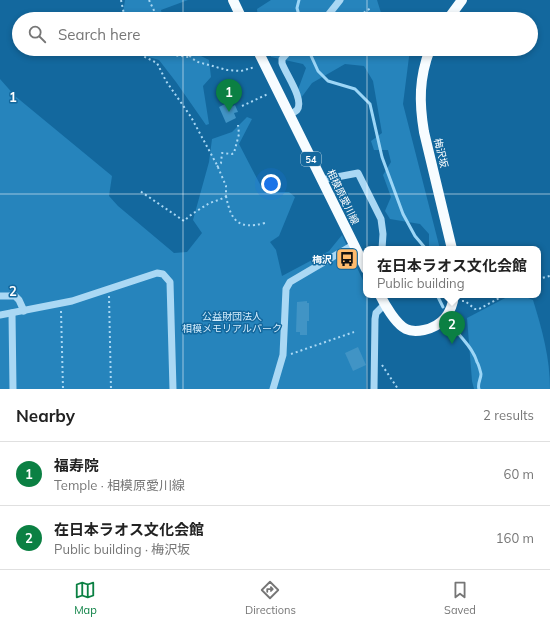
<!DOCTYPE html>
<meta charset="utf-8">
<style>
body{margin:0;font-family:Mulish,"Noto Sans JP",sans-serif;background:#f2f2f2;color:#222}
.you{position:absolute;left:271px;top:184px;width:14px;height:14px;margin:-10px;border:3px solid #fff;border-radius:50%;background:#1a73e8;box-shadow:0 0 0 6px #1a73e833}
.badge{display:grid;place-items:center;width:26px;height:26px;border-radius:50%;background:#0b8043;color:#fff;font-size:13px;font-weight:700}
.pin{position:absolute;translate:-50% -33px;filter:drop-shadow(0 1px 2px #0008)}
.pin::after{content:'';position:absolute;top:21px;width:14px;height:12px;background:inherit;clip-path:polygon(0 0,100% 0,50% 100%)}
.popup{position:absolute;left:363px;top:246px;width:178px;height:52px;box-sizing:border-box;display:grid;place-content:center;border-radius:8px;background:#fff;filter:drop-shadow(0 1px 3px #0005);font-size:13px;white-space:nowrap;color:#767676}
.popup b{font-size:15px;color:#222}
.popup::after{content:'';position:absolute;left:50%;top:100%;margin-left:-8px;border:8px solid transparent;border-top-color:#fff}
.list{margin:0;padding:0;list-style:none}
h2{display:flex;justify-content:space-between;align-items:center;height:52px;margin:0;padding:0 16px;font-size:17px}
h2 small{font-size:13px;font-weight:400;color:#767676}
.list li{display:grid;grid-template-columns:26px 1fr auto;gap:12px;align-items:center;box-sizing:border-box;height:64px;padding:0 16px;border-top:1px solid #e0e0e0}
.list b{display:block;font-size:15px;white-space:nowrap}
.list p{margin:0;font-size:13px;white-space:nowrap;color:#767676}
.list em{font-size:13px;font-style:normal;color:#767676}
.icon{flex:none;width:22px;height:22px;fill:none;stroke:currentColor;stroke-width:2;stroke-linecap:round;stroke-linejoin:round}
.map{position:relative;flex:none;width:550px;height:389px;overflow:hidden}
.search{position:absolute;background:#fff;box-shadow:0 2px 6px #0003;left:12px;right:12px;top:12px;height:44px;display:flex;align-items:center;gap:10px;box-sizing:border-box;padding:0 14px;border-radius:22px;color:#767676;font-size:15px}
.sheet{height:180px;background:#fff}
nav{display:flex;justify-content:space-around;align-items:center;box-sizing:border-box;height:56px;border-top:1px solid #e0e0e0;background:#fff;font-size:11px;color:#767676}
nav a{display:grid;justify-items:center;gap:2px}
nav .on{color:#0b8043}
.map>svg:first-child{display:block}
.green{fill:#2684bc}
.lines{fill:none;stroke-linecap:round;stroke-linejoin:round}
.stream{stroke:#9cd6f7;stroke-width:3}
.building{fill:#4194c5}
.path{stroke:#aad8f4;stroke-width:2;stroke-dasharray:2 3;stroke-linecap:butt}
.minor{stroke:#aad8f4;stroke-width:7}
.major{stroke:#f7fcff;stroke-width:10}
.grid{fill:none;stroke:#fff;stroke-width:1;stroke-opacity:0.55}
.labels{text-anchor:middle;dominant-baseline:central;stroke-width:3;stroke-linejoin:round;paint-order:stroke}
.shield{fill:#13689e;stroke:#b8d2e2;stroke-width:1}
.shield-label{font-size:9px;font-weight:bold;fill:#fff}
.street-label{font-size:10px;fill:#fff;stroke:#13689e}
.poi-label{font-size:10px;font-weight:bold;fill:#fff;stroke:#13689e;text-anchor:end}
.park-label{font-size:10px;fill:#d3edfd;stroke:#13689e}
.grid-label{font-size:13px;text-anchor:middle;font-weight:bold;fill:#fff;stroke:#13689e;stroke-width:3;stroke-linejoin:round;paint-order:stroke}
</style>
<div class="map">
<svg width="550" height="389" viewBox="0 0 550 389">
<rect width="100%" height="100%" fill="#13689e"/>
<g class="green">
<path d="M125 0H188L161 10 163 19H122Z"/>
<path d="M271 0H377L383 19H258L257 9Z"/>
<path d="M135 49H187L209 60 211 77 203 86 209 124 206 125 176 82 159 60 138 54Z"/>
<path d="M268 49H410L403 104 440 249H429V234L420 224 390 219 385 211 391 197 383 175 391 162 388 150H374L371 141 382 133 373 81 364 66 345 64 312 83 301 98 296 95 306 68 303 64 271 57Z"/>
<path d="M0 79 15 96 112 176 109 196 118 206 174 253 187 252 202 233 193 220 209 162 212 139 232 132 247 117 252 119 239 144 264 192H289L295 197 279 236 270 242 276 250 282 276 329 251 342 235 366 287V295H368L366 389H0Z"/>
<path d="M511 295H521L533 300C542 329 550 358 550 389H474L472 381 467 318Z"/>
</g>
<g class="lines">
<g class="stream">
<path d="M299 0 297 8 300 19"/>
<path d="M308 49 318 71 328 81 355 89 370 104 382 157 403 214 415 236 426 249"/>
<path d="M437 295 443 307"/>
<path d="M453 326C460 338 473 347 477 362 479 365 480 370 481 374 481 379 477 384 479 389"/>
</g>
</g>
<g class="building">
<path d="M229 102 231 107 235 105 238 112 234 113 236 118 226 123 219 107Z"/>
<path d="M307 301V303H309V321H307V335H300V332H296L297 302Z"/>
<path d="M358 347 366 365 353 371 345 353Z"/>
</g>
<g class="lines">
<g class="path">
<path d="M121 0 125 19"/>
<path d="M149 0 158 19"/>
<path d="M125 17 130 19"/>
<path d="M356 19 366 11 371 8"/>
<path d="M138 49 143 56 157 63 166 81 191 117 217 165 226 186V196C221 200 214 201 208 204 200 209 191 214 184 221L140 191"/>
<path d="M163 49 173 55 189 57"/>
<path d="M182 49 193 59 198 62 227 70 241 71 255 67"/>
<path d="M242 106 268 94"/>
<path d="M217 167 221 163 222 153 232 154 234 153 239 134 238 125"/>
<path d="M226 196C231 221 238 230 265 223"/>
<path d="M538 279 550 276"/>
<path d="M109 296 111 389"/>
<path d="M462 301H465L475 309H479L505 295"/>
<path d="M61 311 63 389"/>
<path d="M291 354 354 332"/>
<path d="M382 365 398 389"/>
</g>
<g class="minor">
<path d="M325 19 340 0"/>
<path d="M289 115C291 114 295 112 297 110 305 100 285 73 282 63V59L291 49"/>
<path d="M321 180 358 173 381 219 383 234 382 249"/>
<path d="M0 296H15L19 300 24 311"/>
<path d="M12 313 13 389"/>
<path d="M0 315 72 301 157 273 163 274 170 282 173 389"/>
<path d="M273 389 283 355 286 289 290 282 353 245"/>
<path d="M374 389 375 319 376 313 385 304"/>
</g>
<g class="major">
<path d="M233 0 242 19"/>
<path d="M448 19 462 0"/>
<path d="M257 49 366 269"/>
<path d="M430 49C419 78 419 102 424 132L452 249"/>
<path d="M380 295C385 305 396 324 406 329 412 332 419 331 424 330 442 326 452 313 454 295"/>
</g>
</g>
<path class="grid" d="M183 0V19M367 0V19M183 49V389M367 49V389M0 194H550"/>
<defs>
<g id="bus-square" transform="scale(1.15)"><rect x="-9" y="-9" width="18" height="18" rx="4" fill="#ffbb6d" stroke="#13689e"/><path d="M-5-6H5V4H4V6H2V4H-2V6H-4V4H-5ZM-3.5-4V0h7V-4ZM-3.5 1.2v1.5H-2V1.2ZM2 1.2v1.5H3.5V1.2Z" fill="#111"/></g>
</defs>
<g fill-rule="evenodd">
<use href="#bus-square" x="347" y="259"/>
</g>
<g class="labels">
<rect class="shield" x="301" y="152" width="20" height="14" rx="3"/>
<g class="shield-label">
<text x="311" y="159">54</text>
</g>
<g class="street-label">
<text transform="translate(441 153) rotate(76)">梅沢坂</text>
<text transform="translate(343 197) rotate(64)">相模原愛川線</text>
</g>
<g class="poi-label">
<text x="332" y="259">梅沢</text>
</g>
<g class="park-label">
<text x="232" y="316">公益財団法人<tspan x="232" dy="12">相模メモリアルパーク</tspan></text>
</g>
</g>
<g class="grid-label">
<text x="13" y="102">1</text>
<text x="13" y="296">2</text>
</g>
</svg>
<div class="you"></div>
<div class="pin badge" style="left:229px;top:112px">1</div>
<div class="pin badge" style="left:452px;top:344px">2</div>
<div class="popup"><b>在日本ラオス文化会館</b>Public building</div>
<div class="search"><svg class="icon" aria-label="search" viewBox="0 0 24 24"><circle cx="10" cy="10" r="6"/><path d="M15 15l6 6"/></svg>Search here</div>
</div>
<section class="sheet">
<h2>Nearby<small>2 results</small></h2>
<ul class="list">
<li><span class="badge">1</span><div><b>福寿院</b><p>Temple · 相模原愛川線</p></div><em>60 m</em></li>
<li><span class="badge">2</span><div><b>在日本ラオス文化会館</b><p>Public building · 梅沢坂</p></div><em>160 m</em></li>
</ul>
</section>
<nav>
<a class="on"><svg class="icon" aria-label="map" viewBox="0 0 24 24"><path d="M3 6l6-2 6 2 6-2v14l-6 2-6-2-6 2zM9 4v14M15 6v14"/></svg>Map</a>
<a><svg class="icon" aria-label="directions" viewBox="0 0 24 24"><path d="M12 3l9 9-9 9-9-9zM9 14v-3h6M13 9l2 2-2 2"/></svg>Directions</a>
<a><svg class="icon" aria-label="saved" viewBox="0 0 24 24"><path d="M7 4h10v16l-5-4-5 4z"/></svg>Saved</a>
</nav>
